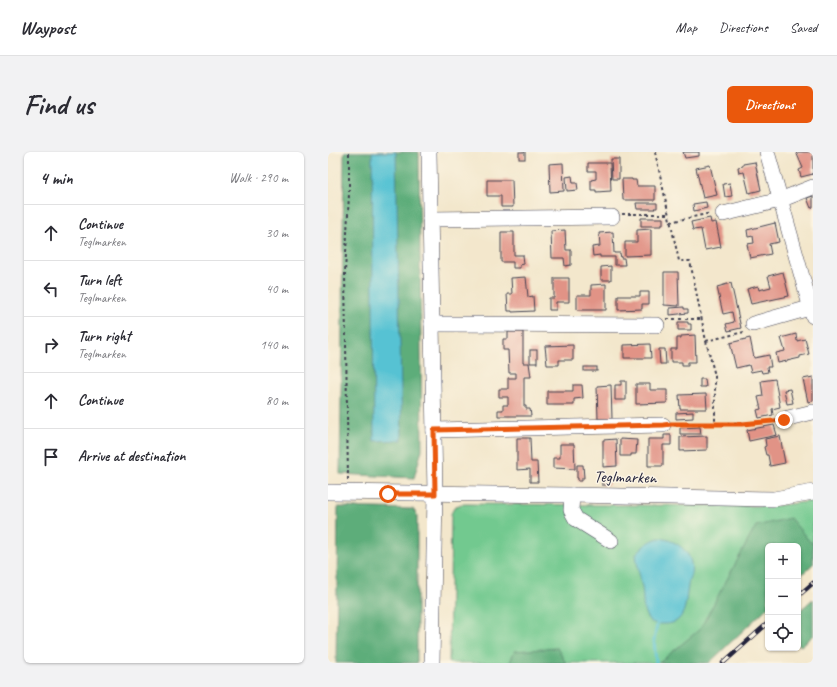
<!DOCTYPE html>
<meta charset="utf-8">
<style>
body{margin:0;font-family:Caveat,sans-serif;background:#f2f2f3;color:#2b2b33}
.controls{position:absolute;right:12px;bottom:12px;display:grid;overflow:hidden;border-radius:6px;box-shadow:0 1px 3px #0004}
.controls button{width:36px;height:36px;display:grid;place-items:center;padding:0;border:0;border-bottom:1px solid #e1e1e2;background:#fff;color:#2b2b33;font:20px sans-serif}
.stop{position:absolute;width:12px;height:12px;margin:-9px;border:3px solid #ea580c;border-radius:50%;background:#fff}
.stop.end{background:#ea580c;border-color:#fff;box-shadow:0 1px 4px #0008}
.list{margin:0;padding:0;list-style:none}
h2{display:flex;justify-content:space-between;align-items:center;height:52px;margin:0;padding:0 16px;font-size:17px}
h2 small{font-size:13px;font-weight:400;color:#7c7c81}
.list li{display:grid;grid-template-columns:26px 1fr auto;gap:12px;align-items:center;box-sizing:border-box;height:56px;padding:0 16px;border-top:1px solid #e1e1e2}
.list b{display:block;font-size:15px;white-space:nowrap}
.list p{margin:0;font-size:13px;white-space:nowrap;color:#7c7c81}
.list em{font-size:13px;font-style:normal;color:#7c7c81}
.icon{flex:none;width:22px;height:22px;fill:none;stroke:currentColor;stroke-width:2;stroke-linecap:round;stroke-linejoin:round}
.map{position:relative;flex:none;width:485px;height:511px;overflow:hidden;border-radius:6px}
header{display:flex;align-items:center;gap:24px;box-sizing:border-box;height:56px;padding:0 20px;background:#fff;border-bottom:1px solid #e1e1e2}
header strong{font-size:19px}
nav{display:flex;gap:22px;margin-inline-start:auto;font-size:14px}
.intro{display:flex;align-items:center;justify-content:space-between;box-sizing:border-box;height:96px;padding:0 24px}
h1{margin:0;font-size:28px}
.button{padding:10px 18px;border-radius:6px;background:#ea580c;color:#fff;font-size:14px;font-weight:700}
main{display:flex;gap:24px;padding:0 24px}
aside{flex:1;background:#fff;border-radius:6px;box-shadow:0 1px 3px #0004}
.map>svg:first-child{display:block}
.green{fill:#72c98f;stroke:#4a7665}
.forest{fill:#5dad7a;stroke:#40685a}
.water{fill:#57c2d3;stroke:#3c7287}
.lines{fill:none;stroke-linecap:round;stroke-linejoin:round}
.stream{stroke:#57c2d3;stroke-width:3}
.building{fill:#e19386}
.minor-casing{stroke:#414051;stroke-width:16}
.path{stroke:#414051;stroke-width:2;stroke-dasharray:3 3;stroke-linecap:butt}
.minor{stroke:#fff;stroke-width:15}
.rail-casing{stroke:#22223b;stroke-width:4.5}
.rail{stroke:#fcf5e5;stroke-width:3;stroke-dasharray:9;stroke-linecap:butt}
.route{stroke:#ea580c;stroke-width:5}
.labels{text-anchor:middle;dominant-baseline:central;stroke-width:3;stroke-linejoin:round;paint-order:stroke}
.street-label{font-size:17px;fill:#22223b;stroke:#fcf5e5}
</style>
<header>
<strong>Waypost</strong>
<nav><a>Map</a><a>Directions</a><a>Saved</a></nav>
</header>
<div class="intro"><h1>Find us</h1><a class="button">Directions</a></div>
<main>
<aside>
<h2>4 min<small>Walk · 290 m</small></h2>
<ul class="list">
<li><svg class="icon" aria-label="ahead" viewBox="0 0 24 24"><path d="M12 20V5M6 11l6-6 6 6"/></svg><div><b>Continue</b><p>Teglmarken</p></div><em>30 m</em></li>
<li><svg class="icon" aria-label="left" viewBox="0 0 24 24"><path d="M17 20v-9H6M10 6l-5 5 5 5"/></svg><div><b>Turn left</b><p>Teglmarken</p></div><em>40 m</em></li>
<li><svg class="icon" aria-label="right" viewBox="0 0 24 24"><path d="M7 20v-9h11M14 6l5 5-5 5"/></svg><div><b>Turn right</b><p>Teglmarken</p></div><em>140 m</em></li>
<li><svg class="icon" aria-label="ahead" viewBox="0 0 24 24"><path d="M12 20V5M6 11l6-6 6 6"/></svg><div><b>Continue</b></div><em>80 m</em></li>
<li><svg class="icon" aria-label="arrive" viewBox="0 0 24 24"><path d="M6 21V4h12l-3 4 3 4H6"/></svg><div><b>Arrive at destination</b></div></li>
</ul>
</aside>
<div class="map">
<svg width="485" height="511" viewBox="0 0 485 511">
<rect width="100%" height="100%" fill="#fcf5e5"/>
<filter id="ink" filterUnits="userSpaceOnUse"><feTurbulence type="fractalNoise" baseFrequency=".025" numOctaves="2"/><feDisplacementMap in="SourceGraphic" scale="8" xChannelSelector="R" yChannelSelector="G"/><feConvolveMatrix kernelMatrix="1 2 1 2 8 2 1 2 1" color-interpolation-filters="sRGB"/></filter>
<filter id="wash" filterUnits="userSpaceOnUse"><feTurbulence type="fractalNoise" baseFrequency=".012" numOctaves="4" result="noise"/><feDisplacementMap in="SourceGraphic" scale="16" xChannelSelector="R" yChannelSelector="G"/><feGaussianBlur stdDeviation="0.9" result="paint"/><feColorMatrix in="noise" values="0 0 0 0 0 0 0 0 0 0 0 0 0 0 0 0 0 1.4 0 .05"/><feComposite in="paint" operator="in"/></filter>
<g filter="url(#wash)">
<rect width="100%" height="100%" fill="#f3e7cc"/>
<path class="green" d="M485 349V411L470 394H440L378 511H121L123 362 127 354 136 352 445 354Z"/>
<g class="forest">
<path d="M16 0H91L94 298 86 326 12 322Z"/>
<path d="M10 355 85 357 89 363V511H8Z"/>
<path d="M462 366 483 391 485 390V412L470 426V394H440V455L381 511H331L372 477 428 374Z"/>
<path d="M485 447V484L473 494 470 492V460Z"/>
<path d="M229 496 238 511H182L186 499Z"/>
</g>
<g class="water">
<path d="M44 0H68L74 288 46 289Z"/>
<path d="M331 386C350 388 367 402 363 422 362 426 360 430 360 434 357 451 359 473 335 472 330 472 325 472 321 468 313 459 316 446 314 435 312 424 309 414 308 402 315 394 321 389 331 386Z"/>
</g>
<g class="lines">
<path class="stream" d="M328 511 326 488 330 468"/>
</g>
<g id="blocks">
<g class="building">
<rect x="191" y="0" width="6" height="7"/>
<path d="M355 0H371V4L357 6Z"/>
<path d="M468 0H484L485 3V22L473 25 471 18 475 16Z"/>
<path d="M283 7H291V27H284Z"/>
<path d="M427 10 433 38 421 41 416 20 411 21 410 15 415 14V12Z"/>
<path d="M235 11 236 39 222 40 221 12Z"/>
<path d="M260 11H282L283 39 268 40V38H263V28L268 27V19H260Z"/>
<path d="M382 13 389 43 375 46 368 16Z"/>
<path d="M244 24 245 31H249L250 38 239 39 238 25Z"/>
<path d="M294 27H304V28H308L309 34H327V48H295Z"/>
<path d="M159 28H184L185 55H173V44H159Z"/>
<path d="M402 31 404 44 397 45 395 32Z"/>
<path d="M485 44V55L483 56 479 46Z"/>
<path d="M378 50 379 56 366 59 365 52Z"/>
<path d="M308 51H329V56H326L327 57H309Z"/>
<path d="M313 66H335V73H333V74H313Z"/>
<path d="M382 66 383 71 388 70 393 95 377 98 373 77 365 78 363 70Z"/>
<path d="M447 71 451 90 441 92 443 102 422 106 419 92 426 91 425 84 420 85 419 78Z"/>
<path d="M323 77V103L297 104V90H309V78Z"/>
<path d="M237 78 238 98H243V113L237 114 236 106H224L223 79Z"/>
<path d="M173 80H186V103H195L196 112 192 113V116H185V110H173Z"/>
<path d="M285 80 286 101H292L293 106H296L297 113H287V105H272V103L265 104 264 95 272 94 271 81Z"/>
<path d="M283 114V128H273V115Z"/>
<path d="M336 120H350L351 154 336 153Z"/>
<path d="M455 120 461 144 423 152 419 137 430 134 431 138 443 135 440 124Z"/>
<path d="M198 125 200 145 205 144 206 159 184 160V159H180L179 142H184L183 126Z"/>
<path d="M226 126H241V150H228V158H221V146H226Z"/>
<path d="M403 131 413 176 400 179 398 172 406 170 404 160 395 162 389 135Z"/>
<path d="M278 132V158H249V143H263V133Z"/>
<path d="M312 140H321V152H314V157L290 158V144H312Z"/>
<path d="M356 155V157H360V161L342 163V156Z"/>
<path d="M350 170H360V172H363V178H350Z"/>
<path d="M180 180H195V211H201L203 225H196V254H198V257H202L203 264H170V258H175V253H180V245H171V237H180V226H188V221H181L180 198H175V187H180Z"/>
<path d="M468 182 469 189 477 187 481 202 472 204V206L450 211 448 201 457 199 453 186Z"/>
<path d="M367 183 368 210H360V213H354V210H343V197H349V186H353V184Z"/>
<path d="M422 186 426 206 441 203 443 215H439L440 220 434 221 433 218 423 220 421 213 408 216 402 191Z"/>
<path d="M322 192 323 206H296V193Z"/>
<path d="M245 193V208H231V213H219L217 194Z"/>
<path d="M331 197H337L338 212H332Z"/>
<rect x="202" y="198" width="7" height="13"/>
<rect x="256" y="215" width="13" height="4"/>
<path d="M485 225V249L480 250 475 227Z"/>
<path d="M372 227H377L378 235H372Z"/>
<path d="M447 227 452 255 444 257 445 263 431 266 429 258 433 257 430 245 435 244 433 229Z"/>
<path d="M293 229H298V248H287V233H293Z"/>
<path d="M308 232H322V238H339V251L308 252Z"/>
<path d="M245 233H254L255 246 246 247V253H219V239H245Z"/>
<path d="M283 233 284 267H270L269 234Z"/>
<path d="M462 237 465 251 459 252 456 238Z"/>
<path d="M378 242 379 257H352L351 243Z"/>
<path d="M365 260V266L348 267V261Z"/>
<path d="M446 273 449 283 421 289 419 278Z"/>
<path d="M372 275 373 282H352V276Z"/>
<path d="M336 283H343V293H335V314H320V287H336Z"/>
<path d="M379 284V298L352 299V285Z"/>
<path d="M452 284 457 311 442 314 440 303H438L436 295 438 294 437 287Z"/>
<path d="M189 286H202L203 310H209L210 330H202V317L189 318Z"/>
<path d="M288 287 289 314 275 315V288Z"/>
<path d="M292 287 309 288 308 302H303V304H292Z"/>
<path d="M232 292H246L247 317 225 316V306H232Z"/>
<path d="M249 313H255L256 326H254V329H250V326H249Z"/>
<rect x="274" y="326" width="7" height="7"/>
</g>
</g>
</g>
<g filter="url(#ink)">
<use href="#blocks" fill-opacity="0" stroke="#414051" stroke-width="1"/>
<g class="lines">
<g class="minor-casing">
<g id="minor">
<path d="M101 0 107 342 104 511"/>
<path d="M439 0 485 164"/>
<path d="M395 62 452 48 485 35"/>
<path d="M102 67 284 65"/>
<path d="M104 172 329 173"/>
<path d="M425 172 485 155"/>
<path d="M460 266 485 260"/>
<path d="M106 278 335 273"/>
<path d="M0 340 244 343 446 347 485 340"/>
<path d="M244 343 243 358 248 367 283 389"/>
</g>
</g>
<g class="path">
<path d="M327 0 351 109H362L378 189 387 224V271"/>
<path d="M294 62H340"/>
<path d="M342 70 383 61"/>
<path d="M339 167H374"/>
<path d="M378 189 416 180"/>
<path d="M346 272H414L448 269"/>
<path d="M20 328 17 121 21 42V0"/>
</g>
<use href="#minor" class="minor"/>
<g class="rail-casing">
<g id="rail">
<path d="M470 444 485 431"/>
<path d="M395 511 440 471"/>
</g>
</g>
<use href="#rail" class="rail"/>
</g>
</g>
<g class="lines" filter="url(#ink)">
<path class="route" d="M60 342H107L106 278 335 273 344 272H414L456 268"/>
</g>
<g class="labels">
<g class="street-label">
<text transform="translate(297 325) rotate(1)">Teglmarken</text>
</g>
</g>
</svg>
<div class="controls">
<button>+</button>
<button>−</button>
<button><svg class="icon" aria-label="locate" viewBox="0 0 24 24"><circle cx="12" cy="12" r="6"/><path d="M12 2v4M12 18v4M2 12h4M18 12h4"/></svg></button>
</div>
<div class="stop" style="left:60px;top:342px"></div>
<div class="stop end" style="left:456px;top:268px"></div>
</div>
</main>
